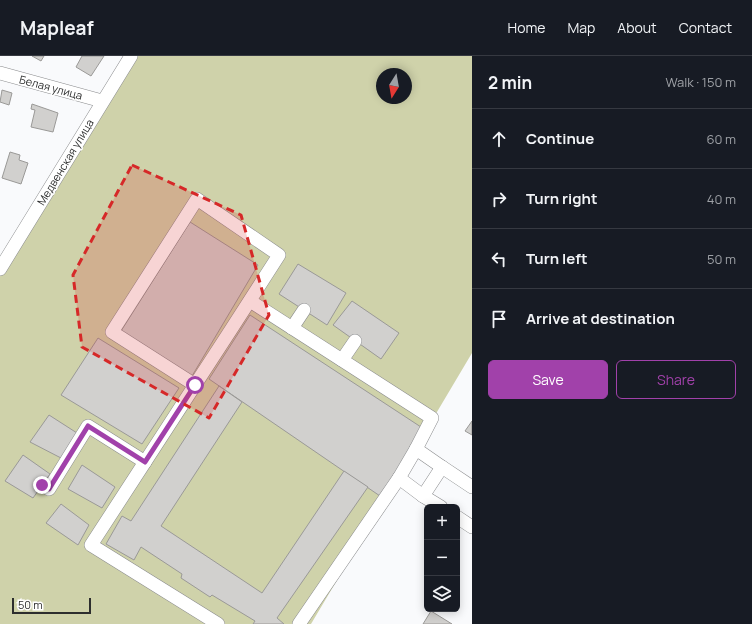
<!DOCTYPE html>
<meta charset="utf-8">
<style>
body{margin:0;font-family:Manrope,sans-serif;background:#20242c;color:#f1f3f6}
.controls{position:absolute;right:12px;bottom:12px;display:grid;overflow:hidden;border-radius:6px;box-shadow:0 2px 10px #0003}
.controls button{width:36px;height:36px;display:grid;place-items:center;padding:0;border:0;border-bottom:1px solid #363941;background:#171b24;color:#f1f3f6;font:20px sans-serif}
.compass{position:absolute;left:376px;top:12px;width:36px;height:36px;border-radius:50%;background:#171b24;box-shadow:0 2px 10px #0003;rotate:191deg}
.scale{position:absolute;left:12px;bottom:10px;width:79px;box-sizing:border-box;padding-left:4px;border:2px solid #2d2e2e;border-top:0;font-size:11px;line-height:14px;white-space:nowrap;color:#2d2e2e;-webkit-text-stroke:3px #fff;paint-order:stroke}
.stop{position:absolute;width:12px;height:12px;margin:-9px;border:3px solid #a141aa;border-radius:50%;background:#fff}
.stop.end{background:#a141aa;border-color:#fff;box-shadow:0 1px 4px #0008}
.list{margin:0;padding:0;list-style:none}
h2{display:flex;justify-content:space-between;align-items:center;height:52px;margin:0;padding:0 16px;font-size:17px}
h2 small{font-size:13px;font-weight:400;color:#9ea1a6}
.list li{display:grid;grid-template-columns:26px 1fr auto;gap:12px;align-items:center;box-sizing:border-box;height:60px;padding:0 16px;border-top:1px solid #363941}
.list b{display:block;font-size:15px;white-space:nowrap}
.list em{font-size:13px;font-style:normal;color:#9ea1a6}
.actions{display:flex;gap:8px;padding:12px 16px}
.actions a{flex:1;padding:9px 0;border:1px solid #a141aa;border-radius:6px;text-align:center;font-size:14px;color:#a141aa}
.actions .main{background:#a141aa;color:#fff}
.icon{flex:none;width:22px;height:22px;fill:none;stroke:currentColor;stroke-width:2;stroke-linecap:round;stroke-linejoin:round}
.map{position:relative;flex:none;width:472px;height:568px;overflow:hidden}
header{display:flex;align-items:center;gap:24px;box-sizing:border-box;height:56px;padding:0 20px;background:#171b24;border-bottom:1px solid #363941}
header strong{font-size:19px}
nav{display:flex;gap:22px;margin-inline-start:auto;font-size:14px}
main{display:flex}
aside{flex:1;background:#171b24}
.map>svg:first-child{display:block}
.green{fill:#cfd2aa;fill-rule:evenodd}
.building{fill:#d1d0ce;stroke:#9a9997}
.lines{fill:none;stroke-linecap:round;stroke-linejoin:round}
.minor-casing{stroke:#8b8c8e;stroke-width:14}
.minor{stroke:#fff;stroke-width:13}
.route{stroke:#a141aa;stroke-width:5}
.marked{fill:#d62828;fill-opacity:0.2;stroke:#d62828;stroke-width:3;stroke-dasharray:8 5;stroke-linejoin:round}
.labels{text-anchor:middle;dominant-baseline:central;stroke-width:3;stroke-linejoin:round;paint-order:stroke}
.street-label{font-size:11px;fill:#2d2e2e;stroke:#fff}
</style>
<header>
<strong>Mapleaf</strong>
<nav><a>Home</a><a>Map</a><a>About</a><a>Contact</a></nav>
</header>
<main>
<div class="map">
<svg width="472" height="568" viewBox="0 0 472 568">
<rect width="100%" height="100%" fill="#f9fafc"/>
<path class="green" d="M131 0H472V297L311 568H0V216ZM382 18H406V42H382Z"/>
<g class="building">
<path d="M32 0H44L41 5Z"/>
<path d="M82 0H104L91 20 76 11Z"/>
<path d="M2 34 12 37 9 49 0 46Z"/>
<path d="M32 48 58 57 53 76 31 71 35 54 31 53Z"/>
<path d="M10 96 20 99 19 104 28 107 21 128 2 122Z"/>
<path d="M190 166 258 209 192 320 121 275Z"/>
<path d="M298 208 346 237 327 269 279 238Z"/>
<path d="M352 245 399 277 381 303 333 269Z"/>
<path d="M250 259 424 373 380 440 209 323Z"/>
<path d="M98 282 179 332 142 388 61 339Z"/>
<path d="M219 330 242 346 161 470 262 537 344 415 368 431 277 562 284 568H253L255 565 212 539 210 541 181 522 182 518 141 491 134 504 106 488 122 460 131 465Z"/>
<path d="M49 359 77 377 61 402 30 386Z"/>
<path d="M472 365V379L465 375Z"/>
<path d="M23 399 50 418 33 442 5 425Z"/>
<path d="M82 409 115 431 102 452 68 433Z"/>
<path d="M61 448 89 469 78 489 46 467Z"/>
<path d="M431 555 452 568H423Z"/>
</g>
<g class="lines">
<g class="minor-casing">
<g id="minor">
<path d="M0 17 102 45"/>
<path d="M0 213 131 0"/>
<path d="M250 245 432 362 416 393"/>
<path d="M292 272 304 254"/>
<path d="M342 304 355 285"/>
<path d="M195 329 112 276 197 143 279 199C217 296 154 392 91 489L218 568"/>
<path d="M42 429 49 433 88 370 145 406"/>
<path d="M423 440 399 422 416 393 442 411"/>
<path d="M441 451 423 440 442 411 472 431"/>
<path d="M457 461 472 471"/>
<path d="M299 568 399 422"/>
</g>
</g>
<use href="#minor" class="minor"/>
</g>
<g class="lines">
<path class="route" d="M42 429 49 433 88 370 145 406 195 329"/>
</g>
<path class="marked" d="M132 109 241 159 269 259 209 362 82 291 73 219Z"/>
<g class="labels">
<g class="street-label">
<text transform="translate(51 31) rotate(15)">Белая улица</text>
<text transform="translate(65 106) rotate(-59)">Медвенская улица</text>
</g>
</g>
</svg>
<div class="controls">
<button>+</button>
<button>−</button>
<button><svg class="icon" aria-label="layers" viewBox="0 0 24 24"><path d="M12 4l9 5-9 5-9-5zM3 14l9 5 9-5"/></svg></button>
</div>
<svg class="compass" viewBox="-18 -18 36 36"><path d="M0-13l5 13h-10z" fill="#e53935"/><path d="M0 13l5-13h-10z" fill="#9ea1a6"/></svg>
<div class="scale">50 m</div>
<div class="stop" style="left:195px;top:329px"></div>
<div class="stop end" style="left:42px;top:429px"></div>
</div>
<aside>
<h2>2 min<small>Walk · 150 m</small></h2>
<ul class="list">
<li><svg class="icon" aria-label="ahead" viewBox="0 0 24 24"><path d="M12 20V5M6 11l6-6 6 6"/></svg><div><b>Continue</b></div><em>60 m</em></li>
<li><svg class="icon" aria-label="right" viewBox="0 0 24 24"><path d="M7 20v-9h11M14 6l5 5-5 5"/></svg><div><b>Turn right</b></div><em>40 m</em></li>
<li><svg class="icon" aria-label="left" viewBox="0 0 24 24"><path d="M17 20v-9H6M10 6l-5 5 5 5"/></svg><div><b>Turn left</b></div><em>50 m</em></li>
<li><svg class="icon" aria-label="arrive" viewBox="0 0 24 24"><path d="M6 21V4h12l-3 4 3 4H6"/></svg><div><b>Arrive at destination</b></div></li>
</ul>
<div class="actions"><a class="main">Save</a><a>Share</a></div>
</aside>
</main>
